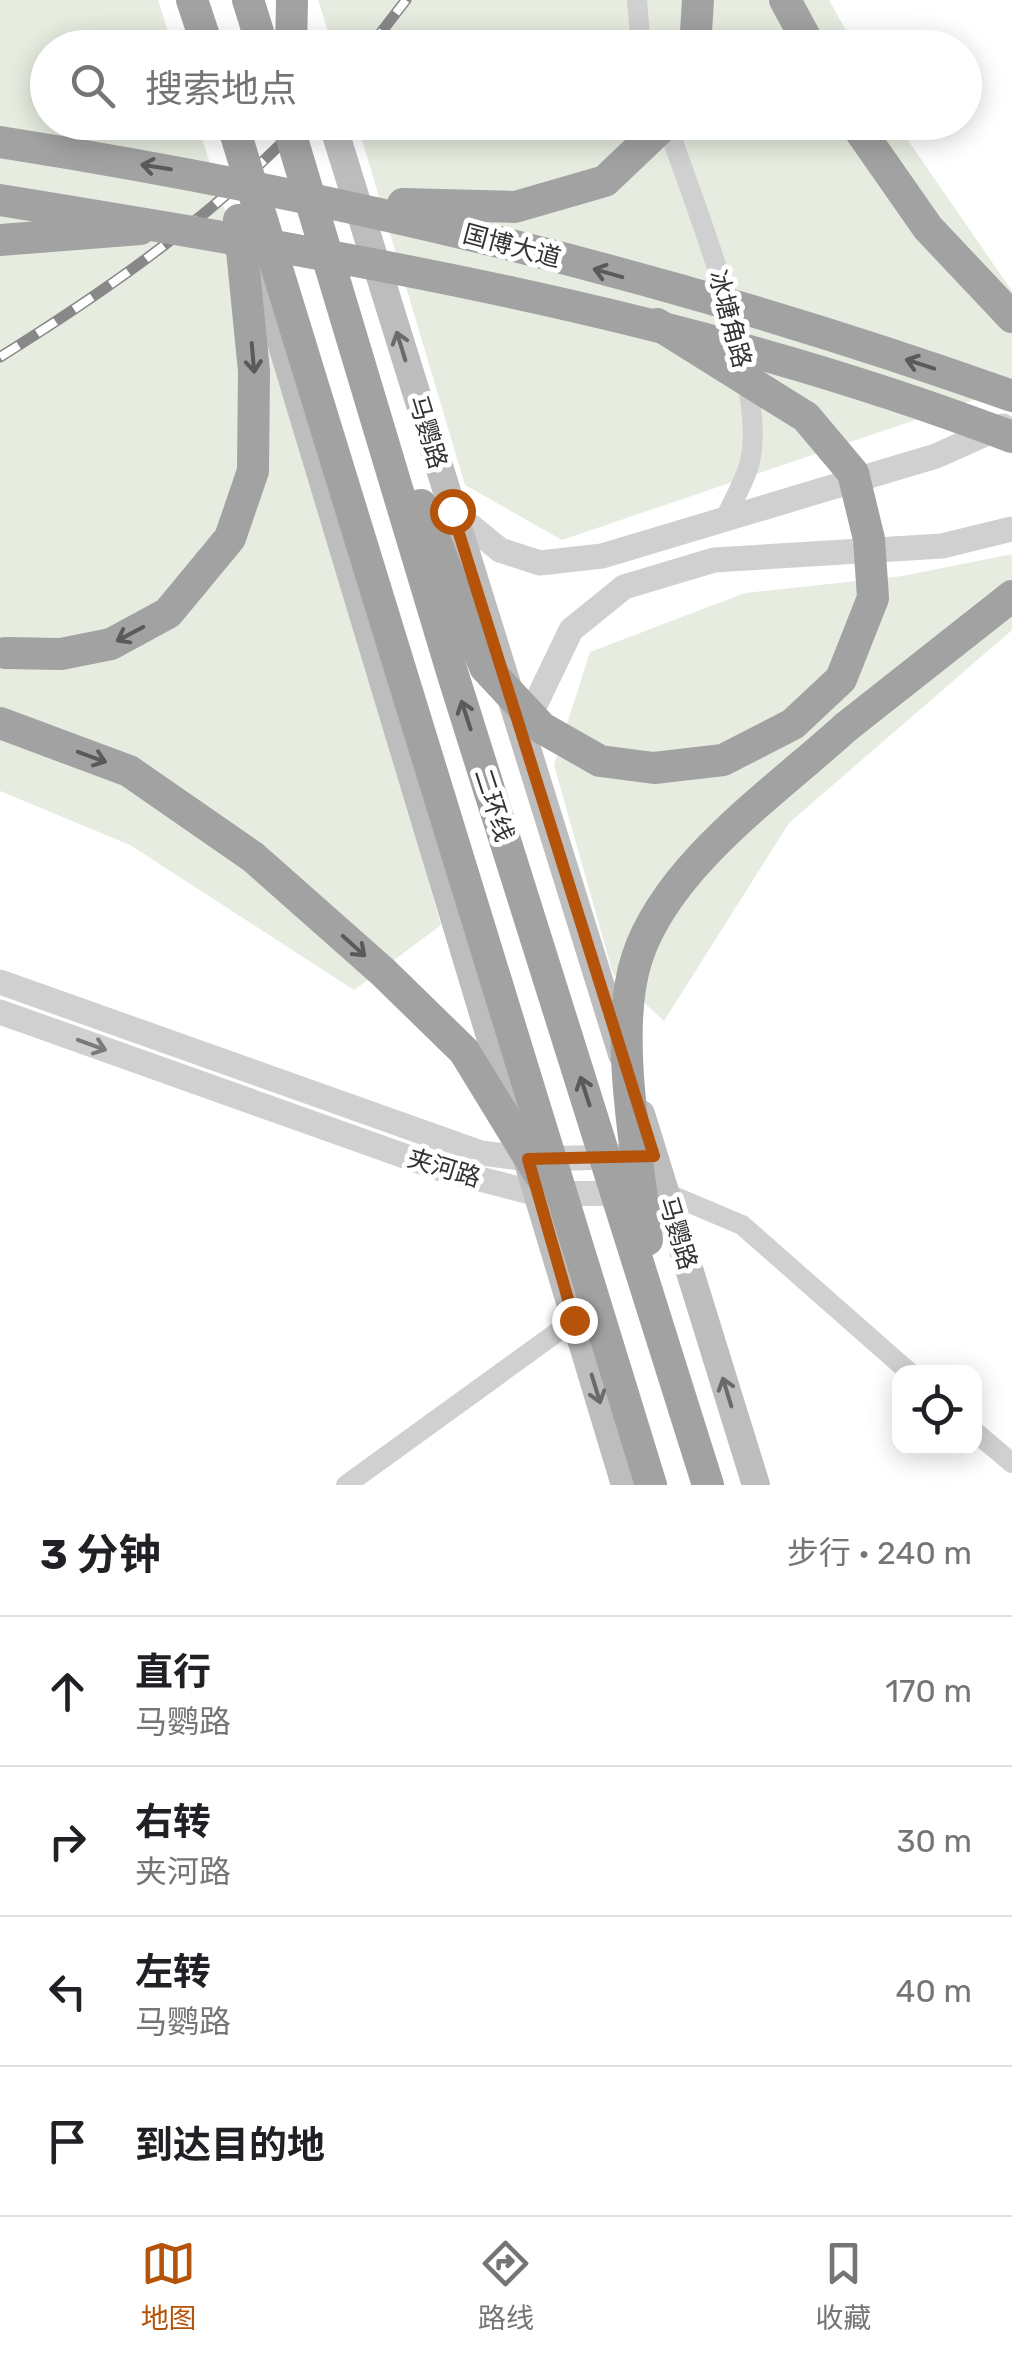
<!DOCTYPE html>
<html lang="zh">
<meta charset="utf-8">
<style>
body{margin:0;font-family:Rubik,"Noto Sans SC",sans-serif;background:#f2f2f2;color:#202124}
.controls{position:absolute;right:30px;bottom:30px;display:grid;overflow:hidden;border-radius:20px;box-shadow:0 5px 25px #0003}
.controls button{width:90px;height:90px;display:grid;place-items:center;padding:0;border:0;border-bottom:2px solid #e0e0e0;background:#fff;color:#202124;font:50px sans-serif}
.stop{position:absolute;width:30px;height:30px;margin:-22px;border:8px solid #b45309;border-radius:50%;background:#fff}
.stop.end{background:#b45309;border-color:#fff;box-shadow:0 2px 10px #0008}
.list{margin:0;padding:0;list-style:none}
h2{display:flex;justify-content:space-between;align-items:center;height:130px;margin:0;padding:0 40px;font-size:42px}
h2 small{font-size:32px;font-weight:400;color:#757577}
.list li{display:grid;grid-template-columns:65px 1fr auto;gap:30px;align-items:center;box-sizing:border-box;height:150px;padding:0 40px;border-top:2px solid #e0e0e0}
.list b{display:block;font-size:38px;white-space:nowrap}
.list p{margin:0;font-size:32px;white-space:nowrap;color:#757577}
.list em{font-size:32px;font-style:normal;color:#757577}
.icon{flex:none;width:55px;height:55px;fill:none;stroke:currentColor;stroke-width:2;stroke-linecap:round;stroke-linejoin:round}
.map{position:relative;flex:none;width:1012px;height:1485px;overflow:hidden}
.search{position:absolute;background:#fff;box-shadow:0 5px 25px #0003;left:30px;right:30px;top:30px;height:110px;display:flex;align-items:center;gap:25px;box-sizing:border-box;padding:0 35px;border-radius:55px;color:#757577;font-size:38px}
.sheet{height:730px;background:#fff}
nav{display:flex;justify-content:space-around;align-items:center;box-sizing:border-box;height:140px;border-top:2px solid #e0e0e0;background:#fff;font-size:28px;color:#757577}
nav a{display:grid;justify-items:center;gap:5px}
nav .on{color:#b45309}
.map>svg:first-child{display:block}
.green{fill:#e6ecdf}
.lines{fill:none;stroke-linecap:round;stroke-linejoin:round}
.minor{stroke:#d0d0d0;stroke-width:20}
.tertiary{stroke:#d0d0d0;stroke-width:25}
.secondary{stroke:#bdbdbd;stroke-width:28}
.trunk{stroke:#a2a2a2;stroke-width:32}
.rail-casing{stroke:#888;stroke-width:11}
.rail{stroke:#fff;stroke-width:8;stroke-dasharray:22;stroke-linecap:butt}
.trunk-bridge{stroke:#a2a2a2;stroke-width:32}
.oneway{stroke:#5a5a5a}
.oneway2{stroke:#6a6a6a}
.oneway3{stroke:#7a7a7a}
.route{stroke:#b45309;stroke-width:12}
.labels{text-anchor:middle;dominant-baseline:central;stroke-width:10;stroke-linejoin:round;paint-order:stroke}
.street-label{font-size:25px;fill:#333;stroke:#fff}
</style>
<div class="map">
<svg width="1012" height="1485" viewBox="0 0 1012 1485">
<rect width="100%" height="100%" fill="#fff"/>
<g class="green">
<path d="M0 0H158L173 47 48 48V122L197 123 329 533 441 925 354 990 130 845 0 791Z"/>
<path d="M318 0H829L855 47H333Z"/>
<path d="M357 123H896L1012 291V387L562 540 465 485Z"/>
<path d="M1012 554V630L789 823 664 1021 613 974 554 765 590 652 745 593 903 576Z"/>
</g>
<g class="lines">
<g class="minor">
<path d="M637 0 641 48"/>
<path d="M666 122C693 200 768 386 750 461 746 480 733 500 726 517"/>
<path d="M666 1193 742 1225 909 1372"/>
<path d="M974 1431 1012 1463"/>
<path d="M346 1485 574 1320"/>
</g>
<g class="tertiary">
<path d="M452 511 500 550 540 563 602 556 936 456 1003 426"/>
<path d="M523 730 571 630 624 587 714 560 942 546 1012 529"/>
<path d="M0 982 481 1153 528 1159 619 1157"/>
<path d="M0 1012 441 1169 538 1194 630 1193"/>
</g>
<g class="secondary">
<path d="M332 122 622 1054"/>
<path d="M250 239 625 1485"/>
<path d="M641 1114 756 1485"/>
</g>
<g class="trunk">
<path d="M192 0 208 48"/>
<path d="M248 0 263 48"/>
<path d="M785 0 811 48"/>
<path d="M695 48 698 0"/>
<path d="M854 122 928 228 1012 317"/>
<path d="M0 240 140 229"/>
<path d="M846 727 1012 596"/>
</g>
<g class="rail-casing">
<g id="rail">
<path d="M369 48 406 0"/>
<path d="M0 357C109 289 214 216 302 122"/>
</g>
</g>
<use href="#rail" class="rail"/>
<g class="trunk-bridge">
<path d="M291 48 292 0"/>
<path d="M232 122 651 1485"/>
<path d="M287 122 453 675 708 1485"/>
<path d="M0 142C344 196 684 279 1012 396"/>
<path d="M0 200C343 256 686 312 1012 437"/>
<path d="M403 204 515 207 605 181 667 122"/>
<path d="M421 505 485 667 542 728 600 761 654 768 723 760 793 724 841 679 873 598 869 539 853 473 806 417 657 324"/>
<path d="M5 653 61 654 111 644 168 613 230 538 253 471 254 371 239 220"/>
<path d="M0 723 129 771 253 857 383 972 464 1051 540 1175"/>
<path d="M647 1240C639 1161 612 1033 637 958 667 865 776 791 846 727"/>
</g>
</g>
<defs><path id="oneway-shaft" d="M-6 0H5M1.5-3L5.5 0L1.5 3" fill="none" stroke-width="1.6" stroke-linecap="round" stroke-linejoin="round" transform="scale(2.5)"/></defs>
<g class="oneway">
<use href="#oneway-shaft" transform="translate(156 167) rotate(-171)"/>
<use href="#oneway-shaft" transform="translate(608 273) rotate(-164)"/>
<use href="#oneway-shaft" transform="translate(253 358) rotate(85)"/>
<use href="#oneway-shaft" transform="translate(920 364) rotate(-162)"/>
<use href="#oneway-shaft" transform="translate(130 634) rotate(152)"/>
<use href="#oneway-shaft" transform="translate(466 715) rotate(-108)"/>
<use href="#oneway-shaft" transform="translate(92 757) rotate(20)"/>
<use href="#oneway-shaft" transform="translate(354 946) rotate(42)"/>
<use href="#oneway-shaft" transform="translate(585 1091) rotate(-108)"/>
</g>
<g class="oneway2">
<use href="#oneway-shaft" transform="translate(401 346) rotate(-107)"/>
<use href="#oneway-shaft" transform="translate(596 1389) rotate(73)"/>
<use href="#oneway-shaft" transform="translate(727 1392) rotate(-107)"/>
</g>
<use class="oneway3" href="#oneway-shaft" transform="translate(92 1045) rotate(20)"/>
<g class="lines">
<path class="route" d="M452 511 654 1156 528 1159 574 1320"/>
</g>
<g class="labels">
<g class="street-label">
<text transform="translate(512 246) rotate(15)">国博大道</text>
<text transform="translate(730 319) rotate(75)">冰塘角路</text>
<text transform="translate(428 432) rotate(73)">马鹦路</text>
<text transform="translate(494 805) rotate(72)">二环线</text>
<text transform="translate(444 1168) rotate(17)">夹河路</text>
<text transform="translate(678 1233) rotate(73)">马鹦路</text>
</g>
</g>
</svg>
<div class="controls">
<button><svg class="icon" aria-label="locate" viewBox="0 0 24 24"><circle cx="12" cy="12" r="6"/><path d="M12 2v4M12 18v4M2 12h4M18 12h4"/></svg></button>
</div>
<div class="stop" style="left:452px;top:511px"></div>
<div class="stop end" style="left:574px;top:1320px"></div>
<div class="search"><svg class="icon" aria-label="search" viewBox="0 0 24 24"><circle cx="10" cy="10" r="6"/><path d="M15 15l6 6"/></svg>搜索地点</div>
</div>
<section class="sheet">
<h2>3 分钟<small>步行 · 240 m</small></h2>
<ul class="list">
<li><svg class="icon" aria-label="ahead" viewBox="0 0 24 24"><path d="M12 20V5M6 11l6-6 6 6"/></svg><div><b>直行</b><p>马鹦路</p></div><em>170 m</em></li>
<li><svg class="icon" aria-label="right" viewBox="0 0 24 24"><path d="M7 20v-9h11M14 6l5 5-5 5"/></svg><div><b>右转</b><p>夹河路</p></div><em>30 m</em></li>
<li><svg class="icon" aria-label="left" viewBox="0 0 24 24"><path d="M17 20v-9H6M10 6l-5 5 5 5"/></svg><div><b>左转</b><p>马鹦路</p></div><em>40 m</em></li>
<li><svg class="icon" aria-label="arrive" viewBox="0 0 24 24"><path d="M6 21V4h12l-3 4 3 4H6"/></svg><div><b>到达目的地</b></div></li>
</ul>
</section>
<nav>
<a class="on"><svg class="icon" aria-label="map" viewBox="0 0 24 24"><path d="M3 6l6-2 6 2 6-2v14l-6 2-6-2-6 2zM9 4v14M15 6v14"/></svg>地图</a>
<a><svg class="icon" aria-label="directions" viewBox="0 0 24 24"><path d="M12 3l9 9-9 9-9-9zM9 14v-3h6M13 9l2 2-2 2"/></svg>路线</a>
<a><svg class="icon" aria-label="saved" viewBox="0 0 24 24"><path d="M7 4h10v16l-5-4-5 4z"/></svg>收藏</a>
</nav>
